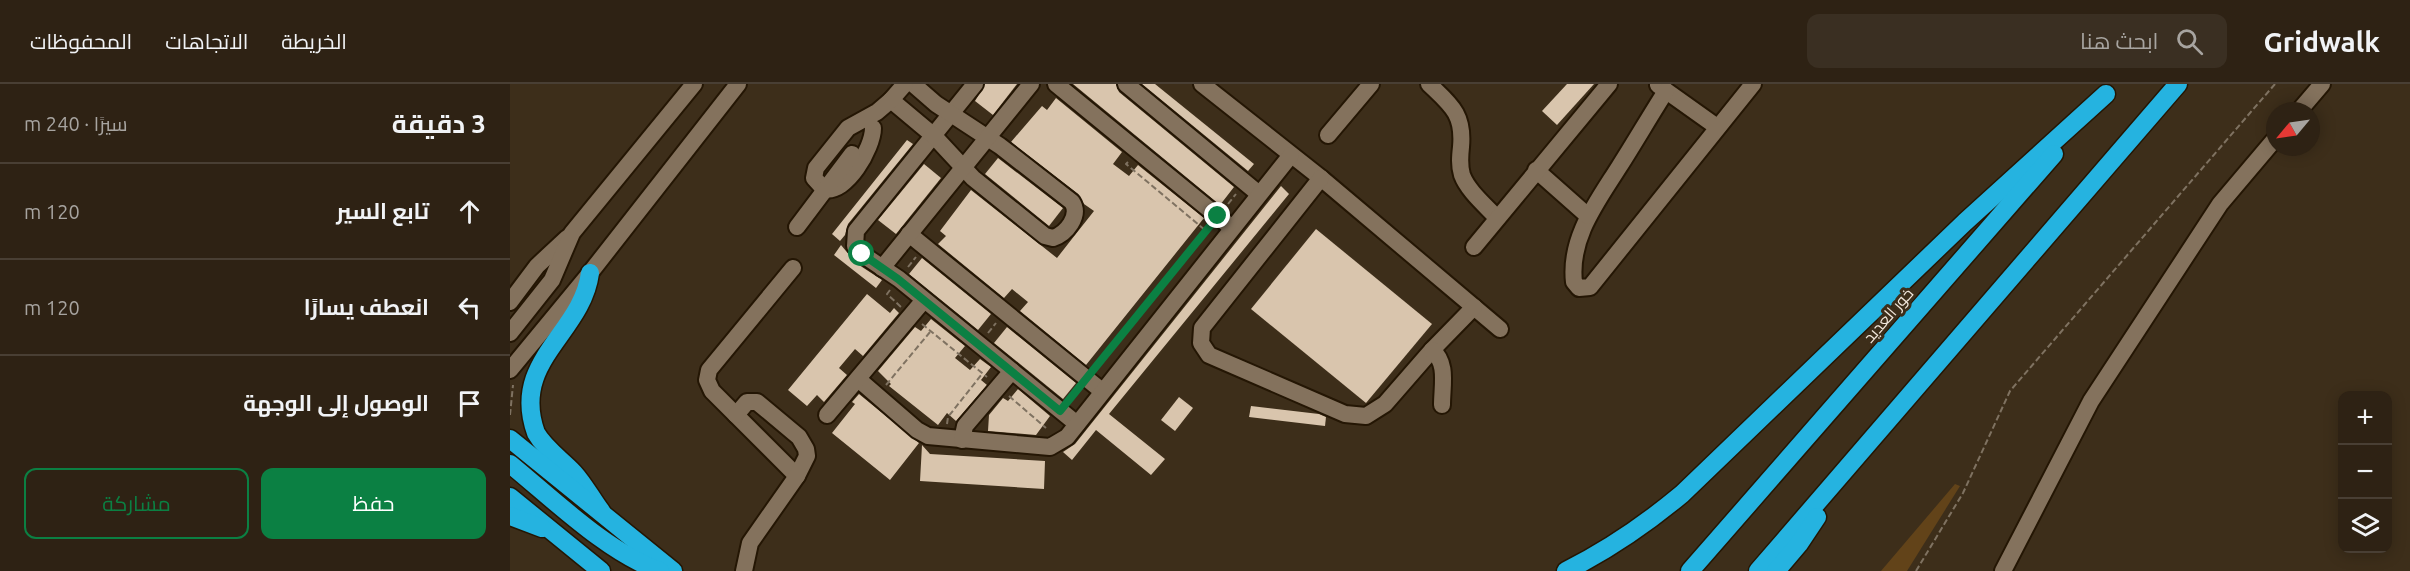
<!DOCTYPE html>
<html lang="ar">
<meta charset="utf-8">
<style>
body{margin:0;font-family:Ubuntu,Cairo,sans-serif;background:#3a2f22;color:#f1f3f6;direction:rtl}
.controls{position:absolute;right:18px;bottom:18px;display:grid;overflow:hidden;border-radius:12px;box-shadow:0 3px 15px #0003}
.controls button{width:54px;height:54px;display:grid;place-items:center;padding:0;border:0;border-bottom:2px solid #493f34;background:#2e2214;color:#f1f3f6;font:30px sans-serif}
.compass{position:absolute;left:1756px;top:18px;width:54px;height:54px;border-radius:50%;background:#2e2214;box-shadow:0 3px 15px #0003;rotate:241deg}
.stop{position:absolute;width:18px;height:18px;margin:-14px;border:4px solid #0b8043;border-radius:50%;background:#fff}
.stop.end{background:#0b8043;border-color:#fff;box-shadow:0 2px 6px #0008}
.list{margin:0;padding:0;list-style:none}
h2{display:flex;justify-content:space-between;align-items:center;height:78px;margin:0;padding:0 24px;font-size:26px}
h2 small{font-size:20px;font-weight:400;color:#a7a4a0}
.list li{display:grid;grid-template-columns:39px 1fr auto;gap:18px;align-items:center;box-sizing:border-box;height:96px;padding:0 24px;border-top:2px solid #493f34}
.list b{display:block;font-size:22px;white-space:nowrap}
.list em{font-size:20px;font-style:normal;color:#a7a4a0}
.actions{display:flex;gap:12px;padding:18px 24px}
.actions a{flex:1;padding:14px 0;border:2px solid #0b8043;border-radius:12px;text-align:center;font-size:21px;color:#0b8043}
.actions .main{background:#0b8043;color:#fff}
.icon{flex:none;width:33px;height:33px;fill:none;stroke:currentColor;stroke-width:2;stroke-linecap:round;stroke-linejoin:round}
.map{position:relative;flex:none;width:1900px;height:487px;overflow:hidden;direction:ltr}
header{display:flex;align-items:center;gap:36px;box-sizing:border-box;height:84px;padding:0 30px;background:#2e2214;border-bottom:2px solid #493f34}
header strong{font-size:28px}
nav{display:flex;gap:33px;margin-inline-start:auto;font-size:21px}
.search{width:420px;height:54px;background:#3a2f22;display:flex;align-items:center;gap:15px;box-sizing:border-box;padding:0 21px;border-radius:12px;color:#a7a4a0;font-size:22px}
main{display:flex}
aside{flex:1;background:#2e2214}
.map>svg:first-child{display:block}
.green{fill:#624319}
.building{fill:#d9c5ad}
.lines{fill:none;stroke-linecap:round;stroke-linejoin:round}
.minor-casing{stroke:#241604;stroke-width:20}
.highway-casing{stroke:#241604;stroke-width:21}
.path{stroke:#7f7261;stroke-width:2;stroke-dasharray:6 3;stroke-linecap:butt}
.minor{stroke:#84725d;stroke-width:16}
.highway{stroke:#25b3e0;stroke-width:18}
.route{stroke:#0b8043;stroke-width:8}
.labels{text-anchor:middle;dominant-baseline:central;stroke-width:6;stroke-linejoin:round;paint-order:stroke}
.street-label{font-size:16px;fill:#f2e8dc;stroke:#3d2e1a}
</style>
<header>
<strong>Gridwalk</strong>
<div class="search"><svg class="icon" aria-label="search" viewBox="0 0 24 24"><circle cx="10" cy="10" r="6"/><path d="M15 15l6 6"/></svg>ابحث هنا</div>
<nav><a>الخريطة</a><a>الاتجاهات</a><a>المحفوظات</a></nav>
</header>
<main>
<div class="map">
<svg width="1900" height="487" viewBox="0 0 1900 487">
<rect width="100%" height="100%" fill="#3d2e1a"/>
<path class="green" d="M1445 400 1450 402 1397 487H1371Z"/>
<g class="building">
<path d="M475 0H507L483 31 465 17Z"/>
<path d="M563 0H606L609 8 724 103 710 121Z"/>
<path d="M632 0H645L744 80 738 87Z"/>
<path d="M1057 0H1084L1047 41 1032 27Z"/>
<path d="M546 14 612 68 603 80 619 92 628 81 694 134 576 281 510 227 518 218 502 205 494 214 428 160 436 152 430 147 461 106 547 174 565 151 584 127 574 120 568 110 501 58 532 22 537 26Z"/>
<path d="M397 56 403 60 338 140 335 151 330 157 322 150Z"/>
<path d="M488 74 553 124 539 142 475 90Z"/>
<path d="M414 80 431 94 386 150 368 136Z"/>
<path d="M771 102 779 110 599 330 655 375 641 391 586 346 562 376 553 368 565 360Z"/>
<path d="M806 145 922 240 856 319 741 225Z"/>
<path d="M331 161 346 179 372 196 366 204 324 171Z"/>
<path d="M412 174 481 230 468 246 399 190Z"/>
<path d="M357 210 380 229 384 224 389 229 353 272 345 265 329 284 337 291 314 318 307 311 297 322 278 306Z"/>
<path d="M421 235 455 262 445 274 460 286 470 275 481 283 471 296 477 301 446 337 437 329 428 341 379 302 381 300 368 287 405 243 411 247Z"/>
<path d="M497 243 566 299 553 315 484 259Z"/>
<path d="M508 305 540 332 526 351 478 347 479 331 493 314 498 317Z"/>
<path d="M349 310 409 359 380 396 322 349 345 320 342 318Z"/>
<path d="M669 313 683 324 665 347 651 336Z"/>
<path d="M741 322 809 330 816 333 815 342 739 333Z"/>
<path d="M412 361 420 370 535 377 534 405 410 397Z"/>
</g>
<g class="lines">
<g class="minor-casing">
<g id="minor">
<path d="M465 0 346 147 345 162 352 170 389 195 567 340"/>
<path d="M546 0 722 144"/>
<path d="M616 0 749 110"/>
<path d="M692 0 811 94 990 245"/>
<path d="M919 0C941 21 954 30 951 63 950 72 949 81 952 91 958 107 975 121 987 134"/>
<path d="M1148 1 1207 43"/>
<path d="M1156 7C1140 32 1125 58 1109 83 1087 118 1059 154 1064 198L1069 204 1080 203 1243 0"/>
<path d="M381 16 424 52 463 94 535 152 543 154C556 150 571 132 562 118L490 62 426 20 403 0"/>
<path d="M1789 27 1812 0"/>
<path d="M363 44C363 64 336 111 314 105L304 94 306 84 338 44 367 28 381 16 395 0"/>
<path d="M818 51 861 0"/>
<path d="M1026 86 1078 132"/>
<path d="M811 94 692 244 691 259 699 271 835 330 856 332 875 320 922 266 964 223"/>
<path d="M287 143 342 70"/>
<path d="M399 150 592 307"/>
<path d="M964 163 1099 0"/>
<path d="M283 184 199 286 197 296 202 307 287 392"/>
<path d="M372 184 521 0"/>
<path d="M0 218 27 182 57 154"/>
<path d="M0 249 42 196 62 149 184 0"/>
<path d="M922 266C938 279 932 301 932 321"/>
<path d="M0 286 80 189 228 0"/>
<path d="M348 295 407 346 418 352 540 363 557 353 781 71"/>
<path d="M226 331 237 318H247L289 353 296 365 297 372 287 392 240 459 234 487"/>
<path d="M317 331 414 216"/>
<path d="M452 356 455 342 502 287"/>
<path d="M1493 487 1581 317 1710 120 1765 55"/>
</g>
</g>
<g class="highway-casing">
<g id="highway">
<path d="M80 189C72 250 0 277 26 349 35 365 52 376 64 389 74 400 82 415 91 427"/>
<path d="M0 355 163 487"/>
<path d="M0 380C43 415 98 469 150 487"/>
<path d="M0 413 91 487"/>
<path d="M0 432 32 444"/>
<path d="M1056 487C1098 466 1136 440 1172 410L1455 138 1596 10"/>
<path d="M1180 487 1544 70"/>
<path d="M1248 487 1668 0"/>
<path d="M1266 487 1289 460 1307 433"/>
</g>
</g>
<g class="path">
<path d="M618 78 616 80 695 146"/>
<path d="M718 120 726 110"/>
<path d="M398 183 406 173"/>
<path d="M380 206 377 210 391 223"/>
<path d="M412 240 477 293"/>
<path d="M478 249 486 239"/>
<path d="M586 284 699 143"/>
<path d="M376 301 420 248"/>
<path d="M499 312 536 344"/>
<path d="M560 316 568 307"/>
<path d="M0 331 3 301"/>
<path d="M437 340 438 333 472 290"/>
<path d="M1406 487 1453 409 1500 307 1765 0"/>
</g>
<use href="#minor" class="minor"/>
<use href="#highway" class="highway"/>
</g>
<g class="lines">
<path class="route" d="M352 170 388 195 550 327 708 132"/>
</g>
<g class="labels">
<g class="street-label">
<text transform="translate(1378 231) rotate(-49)">خور العديد</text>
</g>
</g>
</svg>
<div class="controls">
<button>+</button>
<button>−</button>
<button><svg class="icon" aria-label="layers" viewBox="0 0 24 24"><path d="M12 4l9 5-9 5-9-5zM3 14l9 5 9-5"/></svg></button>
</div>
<svg class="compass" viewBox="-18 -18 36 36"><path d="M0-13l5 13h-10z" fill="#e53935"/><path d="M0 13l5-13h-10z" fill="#a7a4a0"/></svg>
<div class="stop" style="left:352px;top:170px"></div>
<div class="stop end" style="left:708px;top:132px"></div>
</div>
<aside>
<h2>3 دقيقة<small>سيرًا · 240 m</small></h2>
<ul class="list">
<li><svg class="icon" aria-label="ahead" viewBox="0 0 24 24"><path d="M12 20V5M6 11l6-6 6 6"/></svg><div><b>تابع السير</b></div><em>120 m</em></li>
<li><svg class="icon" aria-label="left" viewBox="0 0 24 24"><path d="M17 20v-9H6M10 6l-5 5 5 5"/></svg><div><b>انعطف يسارًا</b></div><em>120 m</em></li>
<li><svg class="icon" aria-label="arrive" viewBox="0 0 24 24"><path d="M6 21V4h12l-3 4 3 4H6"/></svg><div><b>الوصول إلى الوجهة</b></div></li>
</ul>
<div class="actions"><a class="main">حفظ</a><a>مشاركة</a></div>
</aside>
</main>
